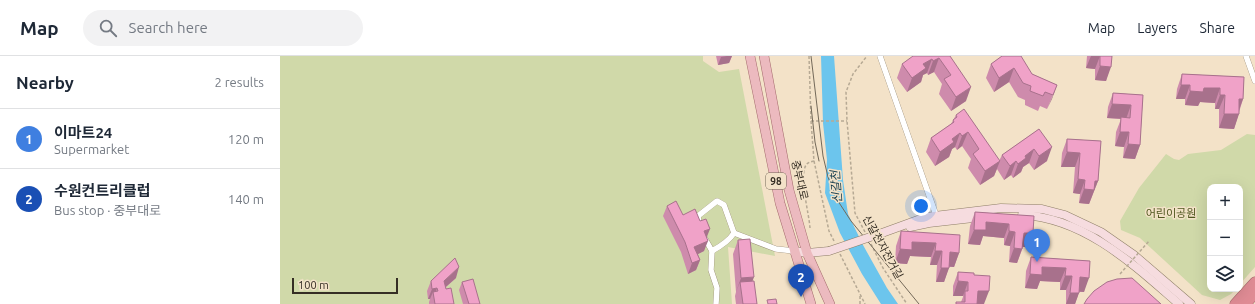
<!DOCTYPE html>
<meta charset="utf-8">
<style>
body{margin:0;font-family:Ubuntu,"Noto Sans KR",sans-serif;background:#f2f2f3;color:#1f2937}
.controls{position:absolute;right:12px;bottom:12px;display:grid;overflow:hidden;border-radius:8px;box-shadow:0 4px 16px #0002}
.controls button{width:36px;height:36px;display:grid;place-items:center;padding:0;border:0;border-bottom:1px solid #e0e1e3;background:#fff;color:#1f2937;font:20px sans-serif}
.scale{position:absolute;left:12px;bottom:10px;width:106px;box-sizing:border-box;padding-left:4px;border:2px solid #352e24;border-top:0;font-size:11px;line-height:14px;white-space:nowrap;color:#352e24;-webkit-text-stroke:3px #f3e2c8;paint-order:stroke}
.you{position:absolute;left:641px;top:150px;width:14px;height:14px;margin:-10px;border:3px solid #fff;border-radius:50%;background:#1a73e8;box-shadow:0 0 0 6px #1a73e833}
.badge{display:grid;place-items:center;width:26px;height:26px;border-radius:50%;background:#0f766e;color:#fff;font-size:13px;font-weight:700}
.pin{position:absolute;translate:-50% -33px;filter:drop-shadow(0 1px 2px #0008)}
.pin::after{content:'';position:absolute;top:21px;width:14px;height:12px;background:inherit;clip-path:polygon(0 0,100% 0,50% 100%)}
.list{margin:0;padding:0;list-style:none}
h2{display:flex;justify-content:space-between;align-items:center;height:52px;margin:0;padding:0 16px;font-size:17px}
h2 small{font-size:13px;font-weight:400;color:#747a83}
.list li{display:grid;grid-template-columns:26px 1fr auto;gap:12px;align-items:center;box-sizing:border-box;height:60px;padding:0 16px;border-top:1px solid #e0e1e3}
.list b{display:block;font-size:15px;white-space:nowrap}
.list p{margin:0;font-size:13px;white-space:nowrap;color:#747a83}
.list em{font-size:13px;font-style:normal;color:#747a83}
.icon{flex:none;width:22px;height:22px;fill:none;stroke:currentColor;stroke-width:2;stroke-linecap:round;stroke-linejoin:round}
.map{position:relative;flex:none;width:975px;height:248px;overflow:hidden}
header{display:flex;align-items:center;gap:24px;box-sizing:border-box;height:56px;padding:0 20px;background:#fff;border-bottom:1px solid #e0e1e3}
header strong{font-size:19px}
nav{display:flex;gap:22px;margin-inline-start:auto;font-size:14px}
.search{width:280px;height:36px;background:#f2f2f3;display:flex;align-items:center;gap:10px;box-sizing:border-box;padding:0 14px;border-radius:22px;color:#747a83;font-size:15px}
main{display:flex}
aside{flex:1;background:#fff}
.map>svg:first-child{display:block}
.green{fill:#d0d9a9}
.water{fill:#6cc5ed}
.lines{fill:none;stroke-linecap:round;stroke-linejoin:round}
.street-casing{stroke:#8e7f67;stroke-width:6}
.secondary-casing{stroke:#8e7f67;stroke-width:9}
.primary-casing{stroke:#a46b6d;stroke-width:10}
.highway-casing{stroke:#a46b6d;stroke-width:11}
.path{stroke:#b6a994;stroke-width:1.5;stroke-dasharray:3 2;stroke-linecap:butt}
.street{stroke:#fff;stroke-width:5.5}
.secondary{stroke:#f6dcdf;stroke-width:8}
.primary{stroke:#ecbabf;stroke-width:9}
.highway{stroke:#e08c95;stroke-width:10}
.tram{stroke:#736959;stroke-width:1}
.secondary-bridge-casing{stroke:#8e7f67;stroke-width:9;stroke-linecap:butt}
.path-bridge{stroke:#b6a994;stroke-width:1.5;stroke-dasharray:3 2;stroke-linecap:butt}
.secondary-bridge{stroke:#f6dcdf;stroke-width:8}
.wall{fill:#ce8bac}
.shaded-wall{fill:#a8718c}
.building{fill:#f0a2c8;stroke:#a8718c}
.labels{text-anchor:middle;dominant-baseline:central;stroke-width:3;stroke-linejoin:round;paint-order:stroke}
.shield{fill:#f3e2c8;stroke:#6e6455;stroke-width:1}
.shield-label{font-size:10px;font-weight:bold;fill:#352e24}
.street-label{font-size:11px;fill:#352e24;stroke:#f3e2c8}
.park-label{font-size:11px;fill:#515820;stroke:#f3e2c8}
.water-label{font-size:12px;font-style:italic;fill:#153d4e;stroke:#f3e2c8}
</style>
<header>
<strong>Map</strong>
<div class="search"><svg class="icon" aria-label="search" viewBox="0 0 24 24"><circle cx="10" cy="10" r="6"/><path d="M15 15l6 6"/></svg>Search here</div>
<nav><a>Map</a><a>Layers</a><a>Share</a></nav>
</header>
<main>
<aside>
<h2>Nearby<small>2 results</small></h2>
<ul class="list">
<li><span class="badge" style="background:#3f7fe0">1</span><div><b>이마트24</b><p>Supermarket</p></div><em>120 m</em></li>
<li><span class="badge" style="background:#1a4fb4">2</span><div><b>수원컨트리클럽</b><p>Bus stop · 중부대로</p></div><em>140 m</em></li>
</ul>
</aside>
<div class="map">
<svg width="975" height="248" viewBox="0 0 975 248">
<rect width="100%" height="100%" fill="#f3e2c8"/>
<g class="green">
<path d="M0 0H423V5L439 16 459 13 495 200 448 191 452 248H0Z"/>
<path d="M967 78 975 79V211L960 228V131H930V233H956L951 238 940 244 922 239 860 182 841 174 840 165 859 132 886 98 894 103 899 104 908 98 941 94Z"/>
</g>
<path class="water" d="M541 0H554L563 124 568 158 583 189 607 232 618 248H601L582 218 560 177 545 137 547 104 543 67Z"/>
<g class="lines">
<g class="street-casing">
<g id="street">
<path d="M600 0 657 162"/>
<path d="M966 0 975 25"/>
<path d="M419 167 418 160 437 145 444 149 454 177 496 193 514 195"/>
<path d="M424 181 432 195C441 190 449 185 454 177"/>
<path d="M432 195 431 214 437 232 436 248"/>
</g>
</g>
<g class="secondary-casing">
<g id="secondary">
<path d="M742 159C805 162 854 209 899 248"/>
<path d="M630 171 649 167 702 161"/>
<path d="M602 177 646 161 721 152 762 153 785 159 821 176 854 199 911 248"/>
<path d="M514 195 527 197 549 195"/>
</g>
</g>
<g class="primary-casing">
<g id="primary">
<path d="M470 0 500 147 531 248"/>
<path d="M484 0 509 134 527 197 550 248"/>
</g>
</g>
<g class="highway-casing">
<g id="highway">
<path d="M955 248 975 226"/>
<path d="M966 248 975 237"/>
</g>
</g>
<g class="path">
<path d="M529 0 531 65 534 105 549 175 554 185"/>
<path d="M531 65H567"/>
<path d="M530 172C529 157 519 122 526 109 528 106 531 106 534 105"/>
<path d="M585 176 575 157 567 65 566 36 573 18 587 0"/>
<path d="M591 188 603 212 627 248"/>
<path d="M560 198 585 248"/>
<path d="M580 240V248"/>
</g>
<use href="#street" class="street"/>
<use href="#secondary" class="secondary"/>
<use href="#primary" class="primary"/>
<use href="#highway" class="highway"/>
<g class="tram">
<path d="M531 0 543 100 548 121 556 142 571 165 639 248"/>
<path d="M531 50 535 86 539 105"/>
</g>
<g class="secondary-bridge-casing">
<path id="secondary-bridge" d="M549 195 602 177"/>
</g>
<path class="path-bridge" d="M840 218 869 185"/>
<use href="#secondary-bridge" class="secondary-bridge"/>
</g>
<g class="wall">
<path d="M436 0H452L449 7 438 9Z"/>
<path d="M670 0 686 45 671 55 659 38 662 28 654 16 648 19 647 17 643 19 641 26 627 36 617 22 622 8Z"/>
<path d="M722 0 752 18 777 29 767 53 760 50 758 55 745 49V44L738 41 729 26 714 36 706 22 711 8Z"/>
<path d="M807 0H832L826 25 815 24V13L806 12Z"/>
<path d="M902 18 964 21 963 43 954 73 939 72V53H935V47L920 46 918 50 905 49V43H896L897 33Z"/>
<path d="M833 37 863 39 860 89 855 103 843 102 844 91 835 90 836 76 841 63 827 62 828 51Z"/>
<path d="M676 59 719 105 722 99 759 73 767 105 754 114 749 107 743 111 741 116 733 122 731 119 724 124 717 113 714 120 700 129 688 112 691 103 682 90 677 94 675 91 672 93 669 101 655 110 646 96 651 82 671 68Z"/>
<path d="M787 83 821 85 818 125 809 148 799 147 800 138 793 137 795 111H781L782 97Z"/>
<path d="M387 150 403 159 420 165 427 181 424 195 418 198 420 204 416 214 408 218 401 196 383 160Z"/>
<path d="M695 156 754 160 747 191H743L737 207 729 206 730 190 724 189V182L703 180 700 189 688 188 690 170Z"/>
<path d="M621 175 679 197 674 211H669L664 226H656L657 209H650L651 201 630 200 627 208 615 207 616 190Z"/>
<path d="M458 184 472 225 477 248H456L455 240 456 236 453 198Z"/>
<path d="M751 201 810 205 804 236H799L795 248H786V234H780V226L760 225 757 233 745 232 746 215Z"/>
<path d="M678 216 694 219 704 248H676V246H681L683 241V240H673V230Z"/>
<path d="M176 222 166 231V233L174 248H149V246L150 243H148L147 235 151 225Z"/>
<path d="M182 226 200 248H183L179 234Z"/>
</g>
<g class="shaded-wall">
<path d="M447 0H452L449 7 438 9 441 1Z"/>
<path d="M811 0H820L815 13 806 12Z"/>
<path d="M659 2 654 16 648 19 653 5Z"/>
<path d="M652 3 647 17 643 19 641 26 627 36 632 22 643 8Z"/>
<path d="M820 10 831 11 826 25 815 24Z"/>
<path d="M734 12 729 26 714 36 719 22Z"/>
<path d="M777 29 772 43 767 53 773 39Z"/>
<path d="M901 29H910L905 43H896Z"/>
<path d="M691 31 686 45 671 55 676 41Z"/>
<path d="M924 32H940L935 47 920 46 918 50 905 49 910 35Z"/>
<path d="M940 39H945L939 53H935Z"/>
<path d="M959 43H963L958 57Z"/>
<path d="M832 48 851 49 846 63 827 62Z"/>
<path d="M944 58H959L954 73 939 72Z"/>
<path d="M688 76 682 90 677 94 682 80Z"/>
<path d="M840 76H849L844 91 835 90Z"/>
<path d="M680 77 675 91 672 93 669 101 655 110 660 96 672 83Z"/>
<path d="M848 88 860 89 855 103 843 102Z"/>
<path d="M772 91 767 105 754 114 759 100Z"/>
<path d="M754 93 749 107 743 111 741 116 733 122 738 108 745 100Z"/>
<path d="M787 96 800 97 795 111H781Z"/>
<path d="M720 105 714 120 700 129 705 115Z"/>
<path d="M736 105 731 119 724 124 730 110Z"/>
<path d="M798 123 805 124 800 138 793 137Z"/>
<path d="M815 125H818L809 148 799 147 804 133Z"/>
<path d="M706 166 729 168 724 182 703 180 700 189 688 188 694 174Z"/>
<path d="M430 173 426 183 424 175Z"/>
<path d="M729 175 735 176 730 190 724 189Z"/>
<path d="M744 177H753L747 191H738Z"/>
<path d="M428 185 424 195 410 202 414 191Z"/>
<path d="M632 186 656 187 651 201 630 200 627 208 615 207 620 193Z"/>
<path d="M734 192 742 193 737 207 729 206Z"/>
<path d="M655 195H662L657 209H650Z"/>
<path d="M670 196 679 197 674 211 665 210Z"/>
<path d="M420 204 416 214 408 218 412 207Z"/>
<path d="M179 211 176 222 161 235 164 225Z"/>
<path d="M762 211 786 212 780 226 760 225 757 233 745 232 750 218Z"/>
<path d="M661 212H669L664 226H656Z"/>
<path d="M785 220H792L786 234H780Z"/>
<path d="M474 221 469 235 460 226 456 236 461 222Z"/>
<path d="M800 221 809 222 804 236 795 235Z"/>
<path d="M678 225 688 226 683 240H673Z"/>
<path d="M157 232 154 241 153 236 150 243H148L152 233Z"/>
<path d="M698 235H709L704 248H693Z"/>
<path d="M790 237H799L795 248H786Z"/>
</g>
<g class="building">
<path d="M633 0H670L691 31 676 41 664 23 671 19 659 2 653 5 652 3 643 8 646 12 632 22 622 8Z"/>
<path d="M722 0H741L752 18 777 29 773 39 765 36 763 40 750 35 751 30 743 27 734 12 719 22 711 8Z"/>
<path d="M820 0H832L831 11 820 10Z"/>
<path d="M902 18 964 21 963 43H959V58H944L945 39H940V32H924L923 36 910 35V29H901Z"/>
<path d="M833 37 863 39 860 89 848 88 849 76H840L841 61 850 62 851 49 832 48Z"/>
<path d="M684 53 720 105 705 115 693 98 699 93 688 76 682 80 680 77 672 83 674 86 660 96 651 82 674 66 673 64 677 61 676 59Z"/>
<path d="M759 73 772 91 759 100 754 93 745 100 746 102 738 108 736 105 730 110 722 99Z"/>
<path d="M787 83 821 85 818 125H815L814 134 804 133 805 124 798 123 800 97 787 96Z"/>
<path d="M396 145 403 159 415 153 420 165 426 163 430 173 424 175 428 185 414 191 420 204 412 207 405 186 387 150Z"/>
<path d="M695 156 754 160 753 177H744L742 193 734 192 735 176 729 175V168L706 166V174H694Z"/>
<path d="M621 175 680 179 679 197 670 196 669 212H661L662 195H655L656 187 632 186V194L620 193Z"/>
<path d="M470 183 474 221 461 222 458 184Z"/>
<path d="M751 201 810 205 809 222 800 221 799 237H790L792 220H785L786 212 762 211V219L750 218Z"/>
<path d="M175 202 179 211 164 225 166 233 171 232 174 248H155L153 236 158 235 157 232 152 233 151 225Z"/>
<path d="M678 216 694 217V219L710 220 709 235H698L697 248H676V246H685V235H688V226L678 225Z"/>
<path d="M852 222 881 248H804L807 243 814 235 827 226 837 223Z"/>
<path d="M193 223 200 248H189L182 226Z"/>
<path d="M474 225 477 248H463L460 226Z"/>
<path d="M496 243 497 248H488L487 244Z"/>
</g>
<g class="labels">
<rect class="shield" x="486" y="117" width="20" height="16" rx="3"/>
<g class="shield-label">
<text x="496" y="125">98</text>
</g>
<g class="street-label">
<text transform="translate(520 124) rotate(77)">중부대로</text>
<text transform="translate(603 191) rotate(61)">신갈천자전거길</text>
</g>
<g class="park-label">
<text x="891" y="157">어린이공원</text>
</g>
<g class="water-label">
<text transform="translate(556 131) rotate(-94)">신갈천</text>
</g>
</g>
</svg>
<div class="controls">
<button>+</button>
<button>−</button>
<button><svg class="icon" aria-label="layers" viewBox="0 0 24 24"><path d="M12 4l9 5-9 5-9-5zM3 14l9 5 9-5"/></svg></button>
</div>
<div class="scale">100 m</div>
<div class="you"></div>
<div class="pin badge" style="left:757px;top:206px;background:#3f7fe0">1</div>
<div class="pin badge" style="left:521px;top:241px;background:#1a4fb4">2</div>
</div>
</main>
